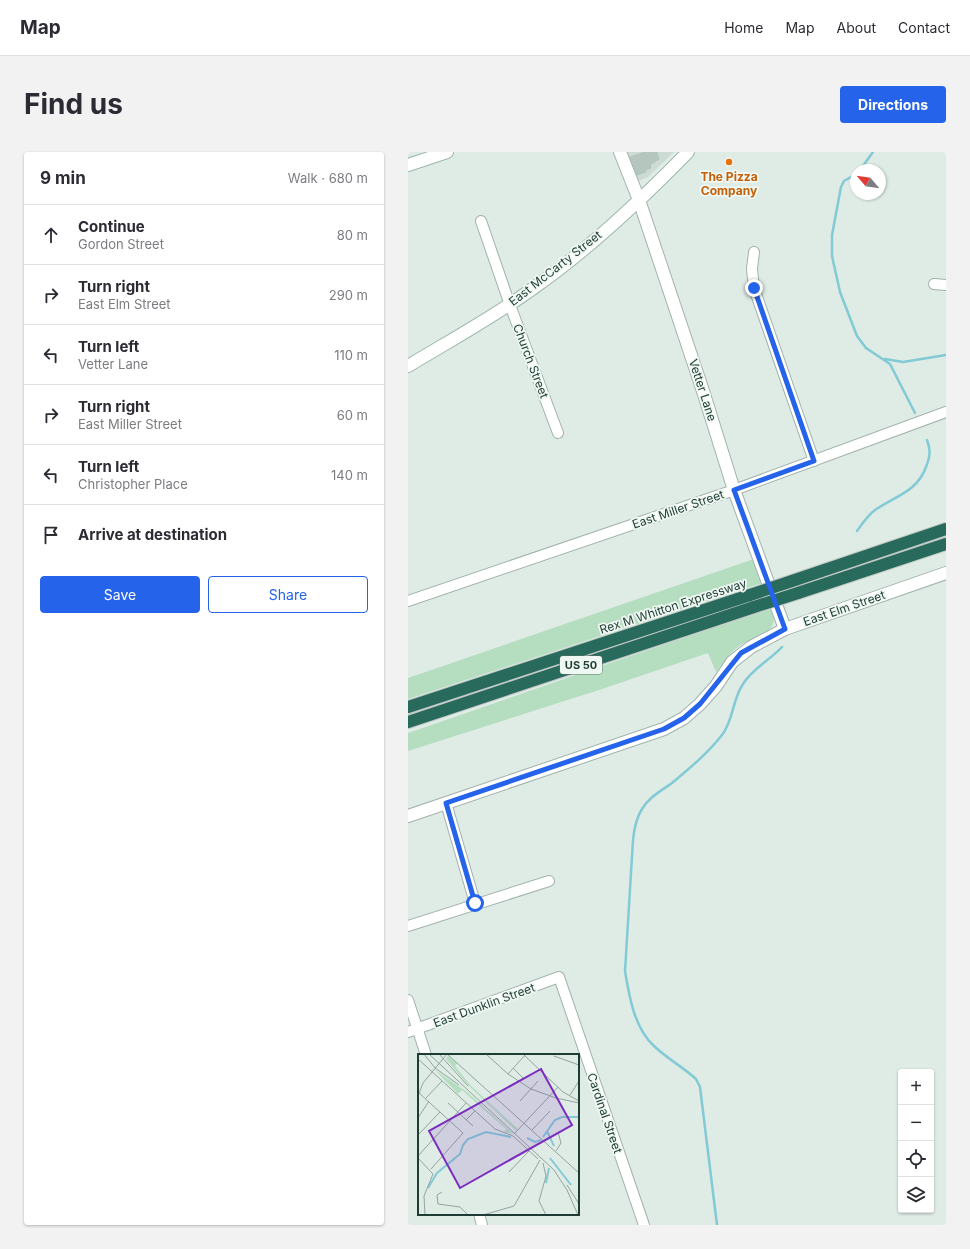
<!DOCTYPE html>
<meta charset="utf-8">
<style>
body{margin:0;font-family:Inter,sans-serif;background:#f2f2f3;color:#2b2b33}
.controls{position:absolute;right:12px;bottom:12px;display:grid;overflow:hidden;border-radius:4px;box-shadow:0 1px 3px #0004}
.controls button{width:36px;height:36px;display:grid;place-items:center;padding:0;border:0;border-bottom:1px solid #e1e1e2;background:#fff;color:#2b2b33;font:20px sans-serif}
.compass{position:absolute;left:442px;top:12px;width:36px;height:36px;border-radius:50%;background:#fff;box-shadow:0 1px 3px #0004;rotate:299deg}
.stop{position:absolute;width:12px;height:12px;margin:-9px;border:3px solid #2563eb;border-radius:50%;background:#fff}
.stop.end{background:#2563eb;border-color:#fff;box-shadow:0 1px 4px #0008}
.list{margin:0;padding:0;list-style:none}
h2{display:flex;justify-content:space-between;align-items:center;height:52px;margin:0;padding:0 16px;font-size:17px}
h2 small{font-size:13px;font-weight:400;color:#7c7c81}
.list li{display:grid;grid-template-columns:26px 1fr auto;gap:12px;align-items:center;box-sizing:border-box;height:60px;padding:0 16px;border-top:1px solid #e1e1e2}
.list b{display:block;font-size:15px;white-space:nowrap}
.list p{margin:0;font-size:13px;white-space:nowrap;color:#7c7c81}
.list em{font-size:13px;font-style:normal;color:#7c7c81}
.actions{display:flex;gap:8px;padding:12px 16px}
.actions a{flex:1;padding:9px 0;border:1px solid #2563eb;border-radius:4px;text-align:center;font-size:14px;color:#2563eb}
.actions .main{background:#2563eb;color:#fff}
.icon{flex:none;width:22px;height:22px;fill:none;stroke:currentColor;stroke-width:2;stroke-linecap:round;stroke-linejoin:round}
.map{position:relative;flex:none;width:538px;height:1073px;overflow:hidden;border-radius:4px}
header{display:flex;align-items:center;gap:24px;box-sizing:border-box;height:56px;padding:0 20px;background:#fff;border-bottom:1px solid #e1e1e2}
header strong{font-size:19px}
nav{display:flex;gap:22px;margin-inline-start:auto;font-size:14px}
.intro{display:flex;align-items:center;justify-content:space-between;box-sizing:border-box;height:96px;padding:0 24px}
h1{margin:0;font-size:28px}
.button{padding:10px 18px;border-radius:4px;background:#2563eb;color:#fff;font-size:14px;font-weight:700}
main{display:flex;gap:24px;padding:0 24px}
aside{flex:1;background:#fff;border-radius:4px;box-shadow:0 1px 3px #0004}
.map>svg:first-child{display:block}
.built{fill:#cddbd4}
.green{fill:#b5dec0}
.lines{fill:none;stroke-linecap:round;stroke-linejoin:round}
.stream{stroke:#82cad5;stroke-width:2.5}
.building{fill:#b4c6be;stroke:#b1c5bc}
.minor-casing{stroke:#a2b3ac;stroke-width:12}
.tertiary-casing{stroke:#a2b3ac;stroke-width:14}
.secondary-casing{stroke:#9db8ad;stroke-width:14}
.motorway-casing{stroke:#c0c8c6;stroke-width:14}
.minor{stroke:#fff;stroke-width:10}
.tertiary{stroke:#fff;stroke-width:12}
.secondary{stroke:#fff;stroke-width:12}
.motorway{stroke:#286a5b;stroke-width:12}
.motorway-bridge-casing{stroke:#c0c8c6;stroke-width:14;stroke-linecap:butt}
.motorway-bridge{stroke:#286a5b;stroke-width:12}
.route{stroke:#2563eb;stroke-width:5}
.food-dot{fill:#e8710a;stroke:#eff8f3;stroke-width:1.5}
.labels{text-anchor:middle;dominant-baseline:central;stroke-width:3.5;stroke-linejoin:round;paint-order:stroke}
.shield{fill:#eff8f3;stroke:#5d746d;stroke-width:1}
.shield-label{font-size:11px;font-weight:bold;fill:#1f3c34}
.food-label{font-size:12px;font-weight:bold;fill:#c56008;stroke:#eff8f3}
.street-label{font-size:12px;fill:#1f3c34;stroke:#eff8f3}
.inset-river{fill:none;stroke:#82cad5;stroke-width:2}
.inset-road{fill:none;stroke:#92a59e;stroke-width:1}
.view{fill:#7b2cbf;fill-opacity:0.15;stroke:#7b2cbf;stroke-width:2}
.inset-edge{fill:none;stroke:#1f3c34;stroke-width:2}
</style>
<header>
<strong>Map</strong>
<nav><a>Home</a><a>Map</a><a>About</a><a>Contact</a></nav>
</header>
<div class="intro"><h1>Find us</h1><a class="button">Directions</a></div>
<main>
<aside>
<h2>9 min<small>Walk · 680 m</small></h2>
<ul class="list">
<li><svg class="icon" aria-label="ahead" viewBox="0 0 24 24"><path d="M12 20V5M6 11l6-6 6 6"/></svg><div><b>Continue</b><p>Gordon Street</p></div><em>80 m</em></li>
<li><svg class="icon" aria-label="right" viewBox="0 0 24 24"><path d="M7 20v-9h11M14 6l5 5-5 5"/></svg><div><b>Turn right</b><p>East Elm Street</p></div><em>290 m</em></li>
<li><svg class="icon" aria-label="left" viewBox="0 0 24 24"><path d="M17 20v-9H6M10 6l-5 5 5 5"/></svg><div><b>Turn left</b><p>Vetter Lane</p></div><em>110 m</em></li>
<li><svg class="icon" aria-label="right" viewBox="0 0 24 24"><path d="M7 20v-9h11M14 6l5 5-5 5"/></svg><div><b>Turn right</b><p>East Miller Street</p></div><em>60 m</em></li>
<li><svg class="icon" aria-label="left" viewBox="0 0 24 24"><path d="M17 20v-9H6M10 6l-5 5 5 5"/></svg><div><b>Turn left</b><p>Christopher Place</p></div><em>140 m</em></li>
<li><svg class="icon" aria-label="arrive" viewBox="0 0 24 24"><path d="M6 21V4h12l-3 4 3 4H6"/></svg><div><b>Arrive at destination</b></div></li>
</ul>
<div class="actions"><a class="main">Save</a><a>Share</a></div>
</aside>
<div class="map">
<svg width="538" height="1073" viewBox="0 0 538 1073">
<rect width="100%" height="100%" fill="#dfebe5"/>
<path class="built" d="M218 0H266L240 25 231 29Z"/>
<g class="green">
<path d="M346 407 354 431 0 547V526Z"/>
<path d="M363 457C364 461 367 467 365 472 362 481 339 488 331 494 322 501 315 511 308 520L300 501 191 538 0 599V581C121 540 241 496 363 457Z"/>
</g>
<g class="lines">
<g class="stream">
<path d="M452 18 465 0"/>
<path d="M448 22 436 29 433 35 424 83V104L432 140 449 184 458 196 482 212 507 261"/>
<path d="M477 207 495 210 538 203"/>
<path d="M449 379C454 372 460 363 467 358 487 344 509 340 518 315 522 305 523 298 519 288"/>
<path d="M309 1073 292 935 288 927C275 915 258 906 245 893 226 875 221 843 217 819L225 688C226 678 228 666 234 657 241 645 253 639 264 631 282 616 300 601 314 583 326 567 324 548 335 532 344 517 362 508 374 495"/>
</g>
</g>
<path class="building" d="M237 0H249L251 7 242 13 243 16 237 18 238 20 229 23 222 5Z"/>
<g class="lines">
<g class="minor-casing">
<g id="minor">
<path d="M73 69 102 153 150 281"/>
<path d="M346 100 344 117 346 136 406 309"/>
<path d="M526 132 538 133"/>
<path d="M0 449 326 338 538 260"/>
<path d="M38 651 67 751"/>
<path d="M0 774 141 729"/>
<path d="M0 848 18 903"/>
<path d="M0 880 151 825 236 1073"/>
<path d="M71 1062 74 1073"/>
</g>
</g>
<g class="tertiary-casing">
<g id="tertiary">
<path d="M212 0 231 48 295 239 326 338 377 477"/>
<path d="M0 664 256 577 276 566 292 552 308 534 324 510 343 495 377 477 538 421"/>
</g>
</g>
<g class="secondary-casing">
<g id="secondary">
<path d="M0 13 39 0"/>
<path d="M0 214C43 188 87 164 127 135 181 97 234 47 280 0"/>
</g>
</g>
<g class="motorway-casing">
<g id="motorway">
<path d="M384 429 538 377"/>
<path d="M390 441 538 392"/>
<path d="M0 555 342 443"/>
<path d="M0 570 346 455"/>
</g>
</g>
<use href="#minor" class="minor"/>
<use href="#tertiary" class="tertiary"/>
<use href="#secondary" class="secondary"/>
<use href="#motorway" class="motorway"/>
<g class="motorway-bridge-casing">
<g id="motorway-bridge">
<path d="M342 443 384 429"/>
<path d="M346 455 390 441"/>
</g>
</g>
<use href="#motorway-bridge" class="motorway-bridge"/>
</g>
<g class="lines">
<path class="route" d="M67 751 38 651 256 577 276 566 292 552 333 501 377 477 326 338 406 309 346 136"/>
</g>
<circle class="food-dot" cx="321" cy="10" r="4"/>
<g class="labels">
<rect class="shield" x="152" y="504" width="42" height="18" rx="3"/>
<g class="shield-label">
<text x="173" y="513">US 50</text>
</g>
<g class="food-label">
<text x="321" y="24">The Pizza<tspan x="321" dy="14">Company</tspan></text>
</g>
<g class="street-label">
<text transform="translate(147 116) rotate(-38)">East McCarty Street</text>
<text transform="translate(123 209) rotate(69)">Church Street</text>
<text transform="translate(295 238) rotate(72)">Vetter Lane</text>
<text transform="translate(270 357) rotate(-19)">East Miller Street</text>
<text transform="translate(265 454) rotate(-18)">Rex M Whitton Expressway</text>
<text transform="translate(436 456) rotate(-19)">East Elm Street</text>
<text transform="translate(76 853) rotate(-20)">East Dunklin Street</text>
<text transform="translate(197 961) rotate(71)">Cardinal Street</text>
</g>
</g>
<g transform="translate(10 902)">
<rect width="161" height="161" fill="#dfebe5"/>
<path d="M30 2 39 9 37 12 53 32 100 75 98 77 51 32 28 5ZM17 16 49 38 96 80 86 78 88 75 54 45 44 36 40 40Z" fill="#b5dec0"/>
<path class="inset-river" d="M129 77 136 92M125 83 137 66 144 63H161M109 84 117 88 123 86M132 104 153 131M128 129 131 114M10 134 19 119 42 100 45 91 50 85 68 78 93 83"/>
<path class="inset-road" d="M6 0 17 14 41 31M11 0 136 116 149 136 160 161M21 0 50 32M29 0 161 119M68 0 90 20 113 35 138 44 161 49M105 0 145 38 161 47M136 2 161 11M0 5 77 75 95 82 120 105M95 14 105 24M90 20 108 0M1 39 45 79 13 115M152 41 161 27M0 42 5 29 29 0M8 44 24 27M102 47 120 27M30 49 55 72M0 64 11 47M48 66 57 57M114 76 132 57M96 80 140 33M0 81 22 58M138 97 143 89 140 78M0 102 48 49M0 104 15 120 6 142 7 161M125 109 128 122 121 147 128 161M91 118 111 97M149 131 161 150M24 138 19 141 20 150 42 153 50 161M65 161 96 152 122 106"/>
<path class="view" d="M123 15 154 71 42 134 11 77Z"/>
<rect width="161" height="161" class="inset-edge"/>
</g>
</svg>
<div class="controls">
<button>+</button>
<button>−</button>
<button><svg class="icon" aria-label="locate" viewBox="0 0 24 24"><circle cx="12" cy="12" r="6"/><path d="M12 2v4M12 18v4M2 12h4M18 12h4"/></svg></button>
<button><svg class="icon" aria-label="layers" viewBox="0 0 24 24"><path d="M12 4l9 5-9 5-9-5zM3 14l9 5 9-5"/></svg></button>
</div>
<svg class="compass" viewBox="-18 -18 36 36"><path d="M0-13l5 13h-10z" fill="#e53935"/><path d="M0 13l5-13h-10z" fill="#7c7c81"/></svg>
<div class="stop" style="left:67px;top:751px"></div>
<div class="stop end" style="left:346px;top:136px"></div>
</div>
</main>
